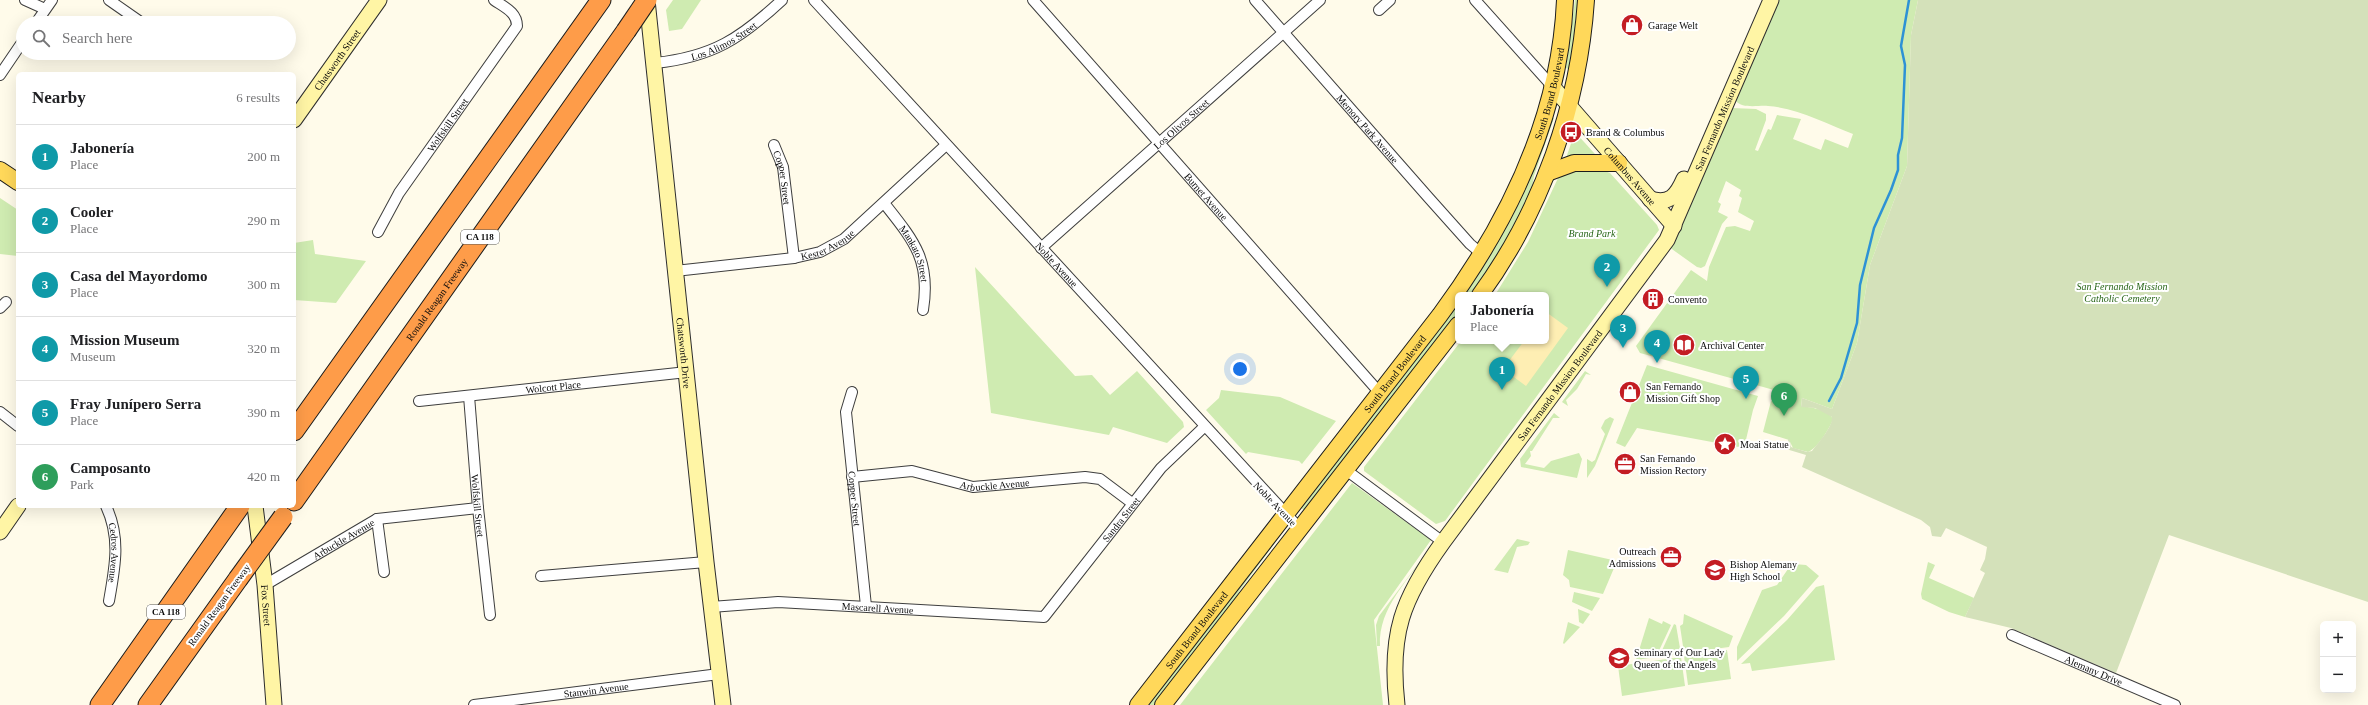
<!DOCTYPE html>
<meta charset="utf-8">
<style>
body{margin:0;font-family:Georgia,serif;background:#f2f2f2;color:#202124}
.controls{position:absolute;right:12px;bottom:12px;display:grid;overflow:hidden;border-radius:6px;box-shadow:0 4px 16px #0002}
.controls button{width:36px;height:36px;display:grid;place-items:center;padding:0;border:0;border-bottom:1px solid #e0e0e0;background:#fff;color:#202124;font:20px sans-serif}
.you{position:absolute;left:1240px;top:369px;width:14px;height:14px;margin:-10px;border:3px solid #fff;border-radius:50%;background:#1a73e8;box-shadow:0 0 0 6px #1a73e833}
.badge{display:grid;place-items:center;width:26px;height:26px;border-radius:50%;background:#ea580c;color:#fff;font-size:13px;font-weight:700}
.pin{position:absolute;translate:-50% -33px;filter:drop-shadow(0 1px 2px #0008)}
.pin::after{content:'';position:absolute;top:21px;width:14px;height:12px;background:inherit;clip-path:polygon(0 0,100% 0,50% 100%)}
.popup{position:absolute;left:1455px;top:292px;width:94px;height:52px;box-sizing:border-box;display:grid;place-content:center;border-radius:6px;background:#fff;filter:drop-shadow(0 1px 3px #0005);font-size:13px;white-space:nowrap;color:#757577}
.popup b{font-size:15px;color:#202124}
.popup::after{content:'';position:absolute;left:50%;top:100%;margin-left:-8px;border:8px solid transparent;border-top-color:#fff}
.list{margin:0;padding:0;list-style:none}
h2{display:flex;justify-content:space-between;align-items:center;height:52px;margin:0;padding:0 16px;font-size:17px}
h2 small{font-size:13px;font-weight:400;color:#757577}
.list li{display:grid;grid-template-columns:26px 1fr auto;gap:12px;align-items:center;box-sizing:border-box;height:64px;padding:0 16px;border-top:1px solid #e0e0e0}
.list b{display:block;font-size:15px;white-space:nowrap}
.list p{margin:0;font-size:13px;white-space:nowrap;color:#757577}
.list em{font-size:13px;font-style:normal;color:#757577}
.icon{flex:none;width:22px;height:22px;fill:none;stroke:currentColor;stroke-width:2;stroke-linecap:round;stroke-linejoin:round}
.map{position:relative;flex:none;width:2368px;height:705px;overflow:hidden}
.search{position:absolute;background:#fff;box-shadow:0 4px 16px #0002;left:16px;top:16px;width:280px;height:44px;display:flex;align-items:center;gap:10px;box-sizing:border-box;padding:0 14px;border-radius:22px;color:#757577;font-size:15px}
.panel{position:absolute;background:#fff;box-shadow:0 4px 16px #0002;left:16px;top:72px;width:280px;height:436px;border-radius:6px}
.map>svg:first-child{display:block}
.green{fill:#cfebb1}
.sand{fill:#feeeb3}
.cemetery{fill:#d4e1ba}
.lines{fill:none;stroke-linecap:round;stroke-linejoin:round}
.stream{stroke:#2d92d5;stroke-width:2.5}
.street-casing{stroke:#3e3e3e;stroke-width:12}
.secondary-casing{stroke:#2d2d2d;stroke-width:17}
.primary-casing{stroke:#1c1c1c;stroke-width:18}
.highway-casing{stroke:#1c1c1c;stroke-width:21}
.street{stroke:#fff;stroke-width:10}
.secondary{stroke:#fff5a5;stroke-width:15}
.primary{stroke:#ffd85a;stroke-width:16}
.highway{stroke:#fe9c49;stroke-width:19}
.highway-bridge-casing{stroke:#1c1c1c;stroke-width:21;stroke-linecap:butt}
.highway-bridge{stroke:#fe9c49;stroke-width:19}
.labels{text-anchor:middle;dominant-baseline:central;stroke-width:4;stroke-linejoin:round;paint-order:stroke}
.shield{fill:#fff;stroke:#545454;stroke-width:1}
.shield-label{font-size:9px;font-weight:bold;fill:#0b0b0b}
.poi-label{font-size:10px;fill:#0b0b0b;stroke:#fff;text-anchor:start}
.street-label{font-size:10px;fill:#0b0b0b;stroke:#fff}
.park-label{font-size:10px;font-style:italic;fill:#286618;stroke:#fff}
</style>
<div class="map">
<svg width="2368" height="705" viewBox="0 0 2368 705">
<rect width="100%" height="100%" fill="#fffbea"/>
<g class="green">
<path d="M673 0H701L682 29 669 31 666 10Z"/>
<path d="M1575 0H1580L1572 63 1568 69 1566 68Z"/>
<path d="M1777 0H1918L1911 35 1907 166 1870 265 1857 343 1832 409 1802 398 1801 407C1810 406 1829 411 1833 419 1830 428 1817 449 1808 452L1793 448 1789 440 1763 432 1771 401 1778 403 1780 396 1773 394 1774 390 1640 353 1636 346 1691 270 1707 281 1709 267 1726 227 1735 226 1750 231 1754 221 1738 212 1742 198 1739 196 1741 190 1726 181 1718 202 1721 204 1718 212 1728 217 1722 224 1705 266 1701 268 1697 267 1669 247 1732 108 1756 109 1766 114V120L1755 150 1758 151 1768 129 1771 130 1777 115 1801 119 1793 139 1821 150 1825 139 1848 148 1853 134C1827 124 1797 108 1768 106 1759 105 1742 109 1736 101Z"/>
<path d="M1551 117 1554 118 1534 176 1531 194 1514 230 1473 295H1461Z"/>
<path d="M1575 132 1595 154 1593 158 1565 161Z"/>
<path d="M1571 170H1602L1610 173 1657 225 1659 230 1445 521 1436 524 1364 471V467L1461 341H1546V295H1495L1528 242 1559 176Z"/>
<path d="M0 198 18 210V256L0 254Z"/>
<path d="M313 240 315 254 366 261 336 303 294 300V243Z"/>
<path d="M975 267 1075 376 1092 375 1110 395 1137 371 1183 422 1184 427 1167 443 1113 427 1109 435 991 413Z"/>
<path d="M1458 299V316L1447 330 1304 510 1298 506Z"/>
<path d="M1647 365 1758 396 1753 410 1744 448 1637 428 1625 447 1616 443Z"/>
<path d="M1585 371 1591 375 1586 374 1577 389 1566 400 1568 406 1562 402Z"/>
<path d="M1221 390 1280 397 1336 421 1302 464 1299 461 1248 452 1246 454 1206 410 1219 398Z"/>
<path d="M1554 413 1560 418H1553L1532 451H1530L1531 456 1525 464 1544 468 1551 461 1579 453 1582 459 1577 478 1521 467 1520 459Z"/>
<path d="M1610 417 1614 419 1595 466 1587 478V459L1592 462 1595 460 1605 434 1601 428 1605 420Z"/>
<path d="M1352 483 1431 540 1374 620 1383 705H1180Z"/>
<path d="M1274 538 1276 540 1274 544 1240 590 1231 608 1157 705H1144Z"/>
<path d="M1517 539 1530 542 1528 545 1517 547 1508 573 1494 570Z"/>
<path d="M1430 548C1410 579 1378 607 1380 646H1377L1376 625 1379 616Z"/>
<path d="M1568 550 1617 561 1603 594 1570 587 1569 580 1563 575Z"/>
<path d="M1928 562 1935 565 1929 578 1974 598 1965 617 1949 612 1922 599 1921 594Z"/>
<path d="M1794 564 1806 565 1819 576 1784 616 1737 661V647L1762 590 1777 585 1788 569Z"/>
<path d="M1824 585 1835 660 1752 671 1750 663 1741 664 1787 620 1816 587Z"/>
<path d="M1574 592 1600 598 1592 611 1572 602Z"/>
<path d="M1578 609 1590 614 1583 624 1579 622Z"/>
<path d="M1684 614 1733 636 1729 647 1684 653 1680 626 1683 624Z"/>
<path d="M1649 618 1662 624 1663 621 1671 625 1656 657 1636 660Z"/>
<path d="M1568 622 1580 627 1564 644 1563 643Z"/>
<path d="M1674 624 1676 625 1681 654 1659 657Z"/>
<path d="M1727 650 1731 679 1688 685 1684 656Z"/>
<path d="M1681 657 1685 686 1622 696 1618 666Z"/>
</g>
<path class="sand" d="M1546 312 1568 328 1526 386 1503 369 1524 341H1546Z"/>
<path class="cemetery" d="M1918 0H2368V602L2169 535 2116 673 2011 628 1965 617 1985 573 1980 570 1985 559 1987 547 1946 528 1941 537 1932 536 1930 527 1921 520 1802 467 1806 455 1786 449 1789 437 1791 447 1807 452 1812 451C1817 444 1833 427 1832 417L1815 408 1801 407 1802 398 1832 409 1857 343 1870 265 1907 166 1911 35Z"/>
<g class="lines">
<path class="stream" d="M1829 401 1841 378 1857 323 1860 285 1874 228 1891 190 1898 170V155L1902 138 1905 65 1901 46 1909 0"/>
<g class="street-casing">
<g id="street">
<path d="M25 0 45 9"/>
<path d="M109 0 142 23"/>
<path id="s1" d="M814 0 1300 529"/>
<path id="s2" d="M1033 0 1379 392"/>
<path id="s3" d="M1255 0 1428 197 1470 244 1482 254"/>
<path d="M1475 0 1552 86"/>
<path d="M1379 10 1390 0"/>
<path d="M36 23 52 0"/>
<path id="s4" d="M655 63C713 57 741 38 782 0"/>
<path d="M0 75 23 41"/>
<path id="s5" d="M774 145 783 167 794 258"/>
<path id="s6" d="M884 203C914 241 931 260 923 310"/>
<path id="s7" d="M378 232 399 193 517 26C517 12 504 7 494 0"/>
<path id="s8" d="M1041 248 1320 0"/>
<path id="s9" d="M675 271 794 258 820 252 844 239 946 145"/>
<path d="M0 308 6 302"/>
<path id="s10" d="M852 392 846 412 866 606"/>
<path id="s11" d="M469 396 478 508 490 615"/>
<path id="s12" d="M419 401 687 372"/>
<path d="M0 412 18 426"/>
<path d="M1346 470 1443 542"/>
<path id="s13" d="M852 477 912 471 973 487 1085 477 1100 479 1132 503"/>
<path id="s14" d="M106 506C121 538 115 567 109 601"/>
<path d="M377 519 384 572"/>
<path d="M541 576 706 562"/>
<path id="s15" d="M265 585 377 519 478 508"/>
<path id="s16" d="M711 607 778 602 1044 617 1161 468 1204 427"/>
<path id="s17" d="M2012 635 2175 705"/>
<path id="s18" d="M474 705 719 674"/>
</g>
</g>
<g class="secondary-casing">
<g id="secondary">
<path id="s19" d="M647 0 706 562 723 705"/>
<path id="s20" d="M1552 86 1674 226"/>
<path id="s21" d="M294 120 379 0"/>
<path d="M1650 199C1670 205 1677 195 1684 179"/>
<path id="s22" d="M255 506 265 585 274 705"/>
<path d="M0 532 18 506"/>
<path id="s23" d="M1397 705C1389 634 1402 599 1443 542L1667 240 1771 0"/>
</g>
</g>
<g class="primary-casing">
<g id="primary">
<path d="M0 170 18 182"/>
<path d="M1547 173 1574 163H1619"/>
<path d="M1480 295C1542 210 1579 105 1586 0"/>
<path id="s24" d="M1138 705 1440 315C1508 223 1560 117 1565 0"/>
<path d="M1163 705 1458 325"/>
</g>
</g>
<g class="highway-casing">
<g id="highway">
<path d="M294 431 601 0"/>
<path id="s25" d="M294 501 626 31"/>
<path d="M100 705 240 506"/>
<path d="M148 705 238 579"/>
</g>
</g>
<use href="#street" class="street"/>
<use href="#secondary" class="secondary"/>
<use href="#primary" class="primary"/>
<use href="#highway" class="highway"/>
<g class="highway-bridge-casing">
<g id="highway-bridge">
<path d="M626 31 647 0"/>
<path d="M238 579 283 517"/>
</g>
</g>
<use href="#highway-bridge" class="highway-bridge"/>
</g>
<defs>
<g id="shop-disc" transform="scale(1.15)"><circle r="9.5" fill="#c31c23" stroke="#fff"/><path d="M-5-2.5h2.3a2.7 3.5 0 0 1 5.4 0H5L5.5 6h-11ZM-1.5-2.5h3a1.5 2.3 0 0 0-3 0Z" fill="#fff"/></g>
<g id="bus-disc" transform="scale(1.15)"><circle r="9.5" fill="#c31c23" stroke="#fff"/><path d="M-5-6H5V4H4V6H2V4H-2V6H-4V4H-5ZM-3.5-4V0h7V-4ZM-3.5 1.2v1.5H-2V1.2ZM2 1.2v1.5H3.5V1.2Z" fill="#fff"/></g>
<g id="building-disc" transform="scale(1.15)"><circle r="9.5" fill="#c31c23" stroke="#fff"/><path d="M-4-6H4V6H1V3H-1V6H-4ZM-2.5-4.3h1.7v1.8h-1.7ZM.8-4.3h1.7v1.8H.8ZM-2.5-1h1.7V.8h-1.7ZM.8-1h1.7V.8H.8Z" fill="#fff"/></g>
<g id="library-disc" transform="scale(1.15)"><circle r="9.5" fill="#c31c23" stroke="#fff"/><path d="M-6-4Q-3-5.5-.7-3.5V5Q-3 3-6 4ZM6-4Q3-5.5 .7-3.5V5Q3 3 6 4Z" fill="#fff"/></g>
<g id="sight-disc" transform="scale(1.15)"><circle r="9.5" fill="#c31c23" stroke="#fff"/><path d="M0-6L1.8-2.2L6-1.7L2.9 1.2L3.7 5.4L0 3.3L-3.7 5.4L-2.9 1.2L-6-1.7L-1.8-2.2Z" fill="#fff"/></g>
<g id="office-disc" transform="scale(1.15)"><circle r="9.5" fill="#c31c23" stroke="#fff"/><path d="M-6-3h4V-5.5h4V-3h4V5H-6ZM-1-4.5V-3h2v-1.5ZM-6 0V1H6V0Z" fill="#fff"/></g>
<g id="school-disc" transform="scale(1.15)"><circle r="9.5" fill="#c31c23" stroke="#fff"/><path d="M0-5L7-2L0 1L-7-2ZM-4 1L0 2.5L4 1V4Q0 6-4 4Z" fill="#fff"/></g>
</defs>
<g fill-rule="evenodd">
<use href="#shop-disc" x="1632" y="25"/>
<use href="#bus-disc" x="1571" y="132"/>
<use href="#building-disc" x="1653" y="299"/>
<use href="#library-disc" x="1684" y="345"/>
<use href="#shop-disc" x="1630" y="392"/>
<use href="#sight-disc" x="1725" y="444"/>
<use href="#office-disc" x="1625" y="464"/>
<use href="#office-disc" x="1671" y="557"/>
<use href="#school-disc" x="1715" y="570"/>
<use href="#school-disc" x="1619" y="658"/>
</g>
<g class="labels">
<g class="shield">
<rect x="461" y="230" width="38" height="14" rx="3"/>
<rect x="147" y="605" width="38" height="14" rx="3"/>
</g>
<g class="shield-label">
<text x="480" y="237">CA 118</text>
<text x="166" y="612">CA 118</text>
</g>
<g class="poi-label">
<text x="1648" y="25">Garage Welt</text>
<text x="1586" y="132">Brand &amp; Columbus</text>
<text x="1668" y="299">Convento</text>
<text x="1700" y="345">Archival Center</text>
<text x="1646" y="386">San Fernando<tspan x="1646" dy="12">Mission Gift Shop</tspan></text>
<text x="1740" y="444">Moai Statue</text>
<text x="1640" y="458">San Fernando<tspan x="1640" dy="12">Mission Rectory</tspan></text>
<text x="1656" y="551" text-anchor="end">Outreach<tspan x="1656" dy="12">Admissions</tspan></text>
<text x="1730" y="564">Bishop Alemany<tspan x="1730" dy="12">High School</tspan></text>
<text x="1634" y="652">Seminary of Our Lady<tspan x="1634" dy="12">Queen of the Angels</tspan></text>
</g>
<g class="street-label">
<text stroke="none"><textPath href="#s4" startOffset="73">Los Alimos Street</textPath></text>
<text stroke="none"><textPath href="#s21" startOffset="74">Chatsworth Street</textPath></text>
<text stroke="none"><textPath href="#s24" startOffset="742">South Brand Boulevard</textPath></text>
<text stroke="none"><textPath href="#s23" startOffset="694">San Fernando Mission Boulevard</textPath></text>
<text stroke="none"><textPath href="#s8" startOffset="187">Los Olivos Street</textPath></text>
<text stroke="none"><textPath href="#s7" startOffset="128">Wolfskill Street</textPath></text>
<text stroke="none"><textPath href="#s3" startOffset="171">Memory Park Avenue</textPath></text>
<text stroke="none"><textPath href="#s20" startOffset="119">Columbus Avenue</textPath></text>
<text stroke="none"><textPath href="#s5" startOffset="34">Copper Street</textPath></text>
<text stroke="none"><textPath href="#s2" startOffset="262">Burnet Avenue</textPath></text>
<text stroke="none"><textPath href="#s9" startOffset="156">Kester Avenue</textPath></text>
<text stroke="none"><textPath href="#s6" startOffset="60">Mankato Street</textPath></text>
<text stroke="none"><textPath href="#s1" startOffset="359">Noble Avenue</textPath></text>
<text stroke="none"><textPath href="#s25" startOffset="247">Ronald Reagan Freeway</textPath></text>
<text stroke="none"><textPath href="#s19" startOffset="355">Chatsworth Drive</textPath></text>
<text stroke="none"><textPath href="#s24" startOffset="419">South Brand Boulevard</textPath></text>
<text stroke="none"><textPath href="#s23" startOffset="370">San Fernando Mission Boulevard</textPath></text>
<text stroke="none"><textPath href="#s12" startOffset="135">Wolcott Place</textPath></text>
<text stroke="none"><textPath href="#s13" startOffset="145">Arbuckle Avenue</textPath></text>
<text stroke="none"><textPath href="#s10" startOffset="108">Copper Street</textPath></text>
<text transform="translate(1275 504) rotate(46)">Noble Avenue</text>
<text stroke="none"><textPath href="#s11" startOffset="110">Wolfskill Street</textPath></text>
<text stroke="none"><textPath href="#s16" startOffset="458">Sandra Street</textPath></text>
<text stroke="none"><textPath href="#s15" startOffset="91">Arbuckle Avenue</textPath></text>
<text stroke="none"><textPath href="#s14" startOffset="48">Cedros Avenue</textPath></text>
<text transform="translate(219 605) rotate(-54)">Ronald Reagan Freeway</text>
<text stroke="none"><textPath href="#s22" startOffset="100">Fox Street</textPath></text>
<text stroke="none"><textPath href="#s16" startOffset="167">Mascarell Avenue</textPath></text>
<text stroke="none"><textPath href="#s24" startOffset="95">South Brand Boulevard</textPath></text>
<text stroke="none"><textPath href="#s17" startOffset="89">Alemany Drive</textPath></text>
<text stroke="none"><textPath href="#s18" startOffset="123">Stanwin Avenue</textPath></text>
</g>
<g class="park-label">
<text x="1592" y="233">Brand Park</text>
<text x="2122" y="286">San Fernando Mission<tspan x="2122" dy="12">Catholic Cemetery</tspan></text>
</g>
</g>
</svg>
<div class="controls">
<button>+</button>
<button>−</button>
</div>
<div class="you"></div>
<div class="pin badge" style="left:1502px;top:390px;background:#0f9aa8">1</div>
<div class="popup"><b>Jabonería</b>Place</div>
<div class="pin badge" style="left:1607px;top:287px;background:#0f9aa8">2</div>
<div class="pin badge" style="left:1623px;top:348px;background:#0f9aa8">3</div>
<div class="pin badge" style="left:1657px;top:363px;background:#0f9aa8">4</div>
<div class="pin badge" style="left:1746px;top:399px;background:#0f9aa8">5</div>
<div class="pin badge" style="left:1784px;top:416px;background:#2e9e5b">6</div>
<div class="search"><svg class="icon" aria-label="search" viewBox="0 0 24 24"><circle cx="10" cy="10" r="6"/><path d="M15 15l6 6"/></svg>Search here</div>
<section class="panel">
<h2>Nearby<small>6 results</small></h2>
<ul class="list">
<li><span class="badge" style="background:#0f9aa8">1</span><div><b>Jabonería</b><p>Place</p></div><em>200 m</em></li>
<li><span class="badge" style="background:#0f9aa8">2</span><div><b>Cooler</b><p>Place</p></div><em>290 m</em></li>
<li><span class="badge" style="background:#0f9aa8">3</span><div><b>Casa del Mayordomo</b><p>Place</p></div><em>300 m</em></li>
<li><span class="badge" style="background:#0f9aa8">4</span><div><b>Mission Museum</b><p>Museum</p></div><em>320 m</em></li>
<li><span class="badge" style="background:#0f9aa8">5</span><div><b>Fray Junípero Serra</b><p>Place</p></div><em>390 m</em></li>
<li><span class="badge" style="background:#2e9e5b">6</span><div><b>Camposanto</b><p>Park</p></div><em>420 m</em></li>
</ul>
</section>
</div>
